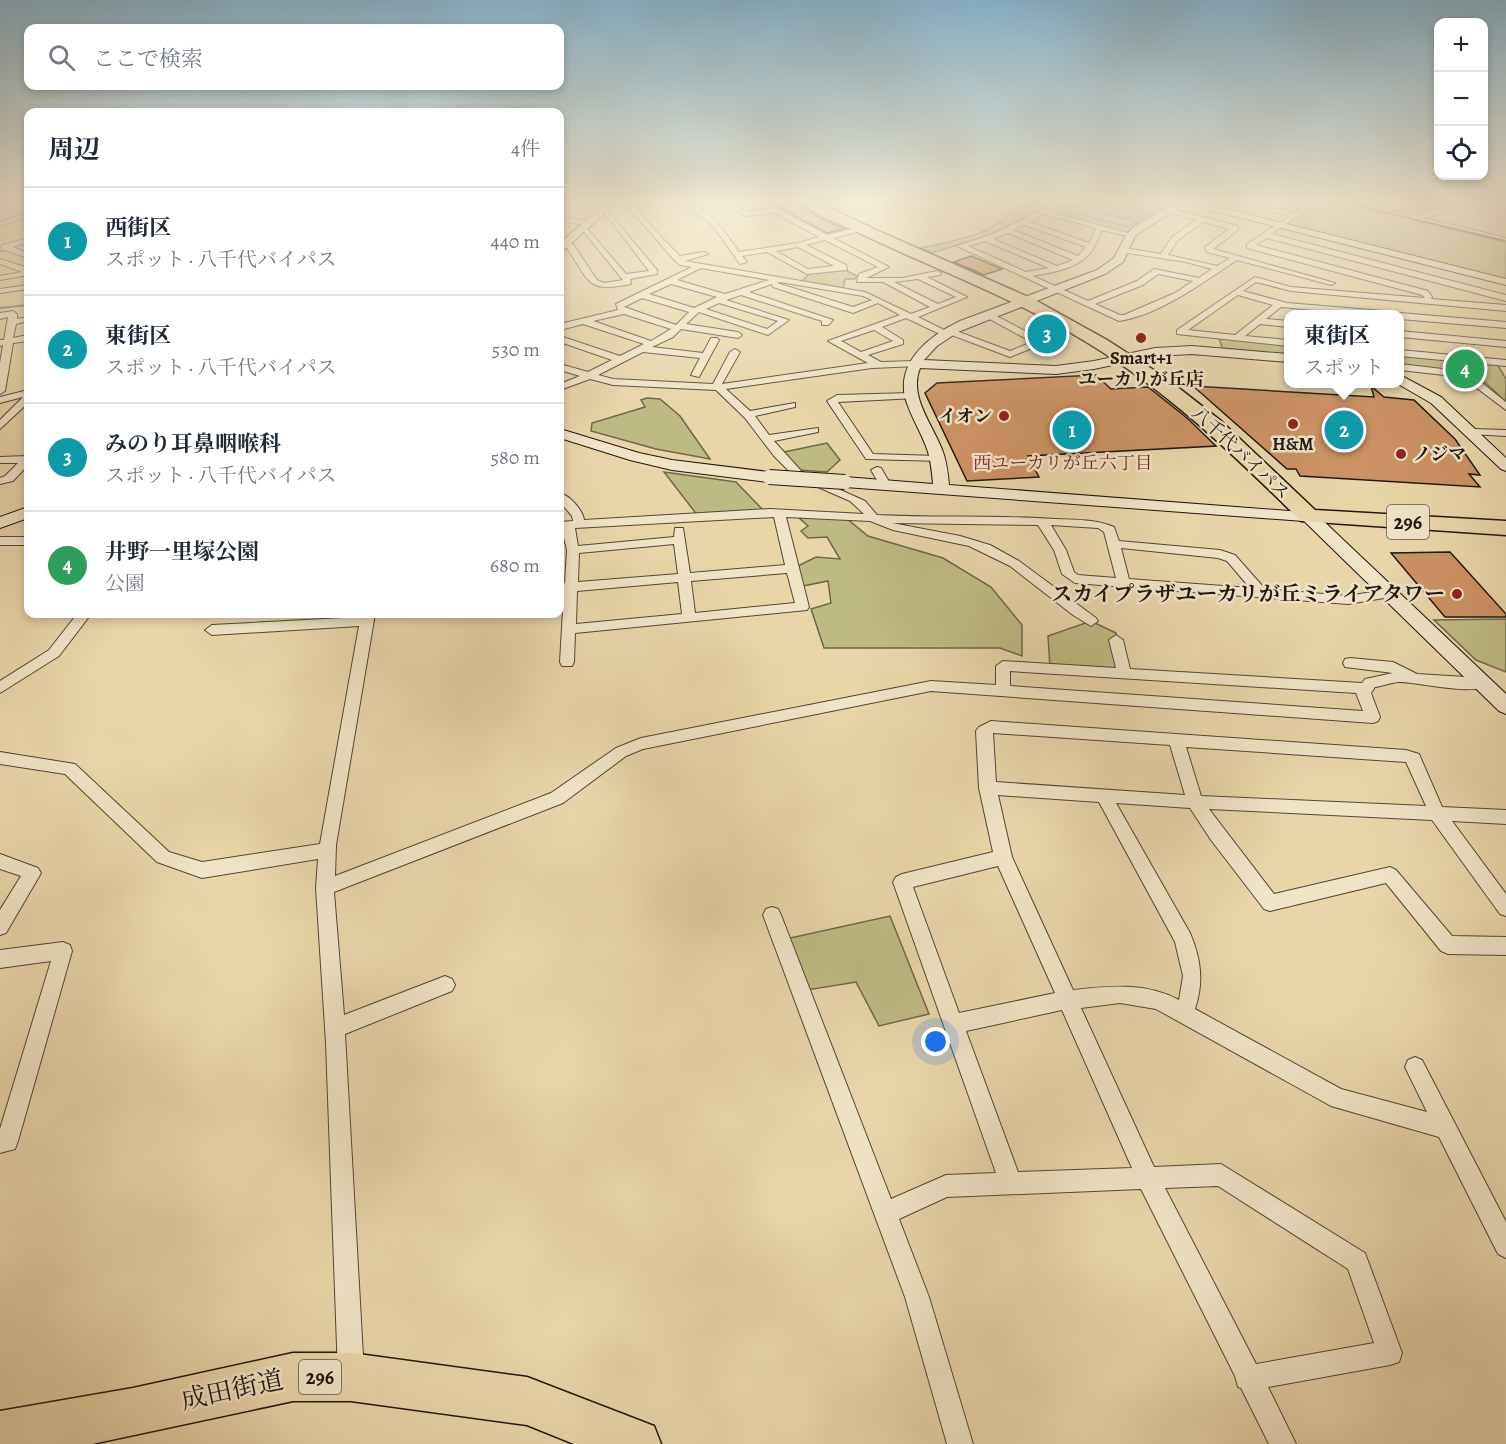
<!DOCTYPE html>
<html lang="ja">
<meta charset="utf-8">
<style>
body{margin:0;font-family:Alegreya,"Noto Serif JP",serif;background:#f6f6f7;color:#1f2937}
.controls{position:absolute;right:18px;top:18px;display:grid;overflow:hidden;border-radius:12px;box-shadow:0 3px 9px #0003}
.controls button{width:54px;height:54px;display:grid;place-items:center;padding:0;border:0;border-bottom:2px solid #e0e1e3;background:#fff;color:#1f2937;font:30px sans-serif}
.you{position:absolute;left:936px;top:1042px;width:21px;height:21px;margin:-15px;border:4px solid #fff;border-radius:50%;background:#1a73e8;box-shadow:0 0 0 9px #1a73e833}
.badge{display:grid;place-items:center;width:39px;height:39px;border-radius:50%;background:#7c3aed;color:#fff;font-size:20px;font-weight:700}
.pin{position:absolute;translate:-50% -50%;border:3px solid #fff;box-shadow:0 2px 6px #0006}
.popup{position:absolute;left:1284px;top:310px;width:120px;height:78px;box-sizing:border-box;display:grid;place-content:center;border-radius:12px;background:#fff;filter:drop-shadow(0 2px 4px #0005);font-size:20px;white-space:nowrap;color:#747a83}
.popup b{font-size:22px;color:#1f2937}
.popup::after{content:'';position:absolute;left:50%;top:100%;margin-left:-12px;border:12px solid transparent;border-top-color:#fff}
.list{margin:0;padding:0;list-style:none}
h2{display:flex;justify-content:space-between;align-items:center;height:78px;margin:0;padding:0 24px;font-size:26px}
h2 small{font-size:20px;font-weight:400;color:#747a83}
.list li{display:grid;grid-template-columns:39px 1fr auto;gap:18px;align-items:center;box-sizing:border-box;height:108px;padding:0 24px;border-top:2px solid #e0e1e3}
.list b{display:block;font-size:22px;white-space:nowrap}
.list p{margin:0;font-size:20px;white-space:nowrap;color:#747a83}
.list em{font-size:20px;font-style:normal;color:#747a83}
.icon{flex:none;width:33px;height:33px;fill:none;stroke:currentColor;stroke-width:2;stroke-linecap:round;stroke-linejoin:round}
.map{position:relative;flex:none;width:1506px;height:1444px;overflow:hidden}
.search{position:absolute;background:#fff;box-shadow:0 3px 9px #0003;left:24px;top:24px;width:540px;height:66px;display:flex;align-items:center;gap:15px;box-sizing:border-box;padding:0 21px;border-radius:12px;color:#747a83;font-size:22px}
.panel{position:absolute;background:#fff;box-shadow:0 3px 9px #0003;left:24px;top:108px;width:540px;height:510px;border-radius:12px}
.map>svg:first-child{display:block}
.green{fill:#bebb82;stroke:#6e6948;stroke-width:1.5}
.water{fill:#98b8af;stroke:#68786f;stroke-width:1.5}
.lines{fill:none;stroke-linecap:round;stroke-linejoin:round}
.shore{stroke:#5c685f;stroke-width:1.5}
.stream{stroke:#68786f;stroke-width:2}
.building{fill:#cc9364;stroke:#1f170f;stroke-width:1.5}
.street-casing{stroke:#514736;stroke-width:2}
.secondary-casing{stroke:#1f170f;stroke-width:2}
.highway-casing{stroke:#1f170f;stroke-width:3}
.street{fill:#f0e4c7;fill-rule:evenodd}
.secondary{fill:#f0e4c7;fill-rule:evenodd}
.highway{fill:#e8d6a9;fill-rule:evenodd}
.tram{stroke:#1f170f;stroke-width:1.5}
.secondary-bridge-casing{stroke:#1f170f;stroke-width:16;stroke-linecap:butt}
.secondary-bridge{stroke:#f0e4c7;stroke-width:14}
.poi-dot{fill:#8f2418;stroke:#f0e4c7;stroke-width:2}
.labels{text-anchor:middle;dominant-baseline:central;stroke-width:5;stroke-linejoin:round;paint-order:stroke}
.far-poi-label{font-size:18px;font-weight:bold;fill:#1f170f;stroke:#f0e4c7}
.far-street-label{font-size:18px;fill:#1f170f;stroke:#f0e4c7}
.far-neighbourhood-label{font-size:18px;fill:#7a1f14;stroke:#f0e4c7}
.shield{fill:#f0e4c7;stroke:#5e5446;stroke-width:1.5}
.shield-label{font-size:20px;font-weight:bold;fill:#1f170f}
.poi-label{font-size:21px;font-weight:bold;fill:#1f170f;stroke:#f0e4c7;text-anchor:end}
.near-street-label{font-size:26px;fill:#1f170f;stroke:#f0e4c7}
</style>
<div class="map">
<svg width="1506" height="1444" viewBox="0 0 1506 1444">
<rect width="100%" height="100%" fill="#e8d6a9"/>
<filter id="stains"><feTurbulence type="fractalNoise" baseFrequency=".00333" numOctaves="4"/><feColorMatrix values="0 0 0 0 .2 0 0 0 0 .09 0 0 0 0 .02 0 0 0 .5 -.17"/></filter>
<radialGradient id="worn" r=".72"><stop offset=".6" stop-color="#630" stop-opacity="0"/><stop offset="1" stop-color="#630" stop-opacity=".3"/></radialGradient>
<g class="green">
<path d="M1025 201H1036L1052 205 988 236 931 253 921 248C951 241 991 236 1011 212 1015 208 1021 206 1025 201Z"/>
<path d="M1321 201H1336L1506 242V279L1286 224Z"/>
<path d="M1375 201H1456L1439 210 1416 217 1374 207Z"/>
<path d="M843 269 857 276 855 279H845L843 288 802 281 809 274Z"/>
<path d="M1219 337 1288 344V355L1222 348Z"/>
<path d="M1400 355 1497 364 1506 379V402L1475 373 1400 366Z"/>
<path d="M647 398 660 399 680 416 710 459 656 449 591 431 592 423 645 407 641 400Z"/>
<path d="M827 443 840 460 827 472 799 470 784 452Z"/>
<path d="M664 472 736 482 764 511 698 516Z"/>
<path d="M799 518H846L868 536 943 558 991 587 1022 625V656L1000 648H824L811 609 831 603 828 581 798 587 794 568 816 557 840 559 827 537 808 538 801 531 808 526Z"/>
<path d="M1506 619V672L1476 660 1434 620Z"/>
<path d="M1091 621 1116 633 1124 672 1050 668 1048 636Z"/>
<path d="M890 916 929 1014 879 1026 856 982 801 991 781 940Z"/>
</g>
<path class="water" d="M1070 201H1153L1172 205 1130 233 1048 212Z"/>
<g class="lines">
<g class="shore">
<path d="M1071 201 1068 209 1070 212 1129 227 1157 208 1158 201"/>
<path d="M1078 201 1080 207 1127 219 1150 201"/>
</g>
<path class="stream" d="M0 308 28 305"/>
</g>
<g class="building">
<path d="M767 201H795L816 216 844 229 827 233Z"/>
<path d="M971 256 1002 269 984 275 954 262Z"/>
<path d="M1096 375 1111 389 1148 387 1187 418 1216 446 1028 456 1039 477 967 481 925 393 937 383Z"/>
<path d="M1193 386 1374 397 1371 386 1384 397 1414 400 1455 439 1480 475 1469 474 1480 487 1300 476 1296 469H1287Z"/>
<path d="M1450 552 1506 614V617H1445L1391 553Z"/>
</g>
<g class="lines">
<g class="street-casing">
<g id="street">
<path d="M623 201H629L661 237 680 256 704 252 708 254 685 261 865 292 911 314 930 307 883 282H857L859 274 878 267 825 240 806 245 846 265 847 270 807 274 767 252 742 256 747 262 740 264 713 226 680 201C703 200 727 234 739 252L798 243 819 237 775 213 745 216 722 201H729L746 212 769 209 756 201H763L827 235 864 226V230L833 238 889 267 866 278H903L937 271 941 273 940 275 927 277 967 297 918 317 944 330 951 329 1010 351 1032 342 984 316 983 314 987 311 1042 340V344L1010 357 949 334 942 335 906 318 882 327 903 340V344L868 355 881 362 915 361 920 364 918 366 872 368 726 389 750 411 795 403V407L755 416 769 435 818 428V432L774 441 803 473 865 501 877 515C937 518 996 515 1056 519 1076 520 1096 519 1114 527L1119 541 1220 550 1235 555 1265 589 1348 596 1390 589 1396 593 1390 597 1348 604 1075 583 1062 574 1054 550 1038 525 892 523 960 536 990 545 1019 561 1096 618 1098 621 1091 626 1073 615 1010 566 969 546 893 530 870 521 786 517 809 607 807 610 575 633 574 662 572 666H562L560 662 564 592H560V584L565 583 567 550 560 522 573 521 572 516 560 502V493C569 495 583 510 584 520L770 509 864 514 850 501 795 477 774 456 745 418 716 390 613 385 590 379 560 390V384L580 376 560 370V364L588 372 612 360 560 342V336L620 356 644 344 583 324 560 330V324L618 310 616 304 692 267 680 265 675 261ZM798 247 834 266 808 269 776 251ZM701 268 769 280 725 294 677 280ZM918 279 956 297 938 304 894 282ZM780 282 863 296 872 300 853 307 777 283ZM671 284 717 297 694 308 649 294ZM772 284 773 287 853 313 878 303 900 315 828 341 868 363 722 384 740 352 735 349 730 352 713 384 613 379 598 375 643 352 700 358 691 375 699 377 719 340 717 338H711L703 353 652 347 673 337 681 329 738 338 742 335 738 332 686 324 699 312 768 335 789 320 726 300 741 295 822 321V325H828L833 320 749 292ZM642 298 689 312 676 325 624 307ZM719 303 778 321 767 329 706 309ZM624 314 671 329 651 341 593 321ZM874 330 893 341 861 352 841 341ZM774 517 785 565 690 573 683 528H675L674 537 578 546 575 528ZM1051 525 1098 528 1104 532 1116 578 1078 575 1074 572 1066 550ZM674 544 678 574 578 582 579 553ZM1121 548 1218 558 1227 561 1250 588 1129 579ZM787 573 795 603 695 613 691 581ZM678 582 682 614 576 624 577 591Z"/>
<path d="M1060 201H1068L1050 212 1135 235 1131 237 1102 230C1098 237 1096 245 1091 252 1078 269 1053 272 1033 276L1088 301 1137 281 1154 269 1199 278 1212 269 1186 262 1121 252 1120 250 1124 248 1161 254 1172 237 1196 220 1166 211 1168 208 1238 226V230L1213 249 1335 283 1331 285 1237 260C1205 281 1160 315 1119 321L957 246 993 234ZM1044 214 1096 228 1089 243 1030 222ZM1203 222 1229 229 1205 247 1207 252 1230 258 1217 266 1168 255 1178 240ZM1024 225 1086 247 1078 256 1013 230ZM1008 233 1073 260 1057 266 993 239ZM985 241 1049 268 1026 272 968 246ZM1158 274 1193 281 1175 293 1124 315H1120L1095 304 1143 285Z"/>
<path d="M1232 201H1243L1295 213 1304 207 1283 201 1308 204 1313 201H1320L1272 234 1506 295V301L1267 238 1256 245 1428 291 1432 297 1431 299 1506 305V311L1291 291 1256 282 1243 291 1287 303 1383 311 1387 314H1358L1281 307 1266 319 1288 321V327L1260 324 1245 336 1288 340V346L1177 334V330L1255 277 1291 287 1425 298 1422 295 1247 248V244L1290 216ZM1238 295 1273 305 1235 335 1188 330Z"/>
<path d="M1340 201H1350C1365 204 1407 218 1419 215 1434 212 1448 201 1463 201L1444 212 1424 218 1506 238V242Z"/>
<path d="M602 209H606L657 270V274L630 279 631 284C586 293 590 282 567 248L562 246V242L573 244 597 280 604 283 623 280 580 227 584 225 626 274 649 271Z"/>
<path d="M28 212V216L0 226V222Z"/>
<path d="M560 217 588 221 592 223 588 225 560 221Z"/>
<path d="M28 238V242L13 247 28 253V258L5 250 0 251 2 245Z"/>
<path d="M0 259 28 268V275L0 280V276L22 272 0 264Z"/>
<path d="M28 285V289L0 293V289Z"/>
<path d="M13 311 17 314V319L28 317V321L16 324 13 338 28 335V341L13 343 5 391 0 394V363L3 345 0 346V340H4L8 317 0 319V313Z"/>
<path d="M1400 313 1506 322V328L1400 319V314H1397Z"/>
<path d="M1400 331 1506 341V347L1400 337Z"/>
<path d="M1400 350 1506 360V366L1400 356Z"/>
<path d="M1400 364 1468 372 1506 402V410L1462 377 1400 370Z"/>
<path d="M28 390V403L0 429V420L23 397 0 403V397Z"/>
<path d="M912 393 916 394V398L838 402 873 454 937 456 942 459 941 461 866 459 827 401 837 395Z"/>
<path d="M1473 429 1506 430V436L1469 434V430Z"/>
<path d="M28 456V465L13 481 0 484V478L5 476 18 463H0V457Z"/>
<path d="M877 467 881 468 891 485 889 487 885 488 881 487 871 470Z"/>
<rect x="0" y="537" width="28" height="8"/>
<path d="M77 614H91L59 656 0 693V681L49 650Z"/>
<path d="M362 614H375L336 845 335 876 551 793 616 748 641 738 931 681 996 685V666L1003 661 1116 668 1109 640 1116 635 1123 640 1130 669 1362 683 1365 679 1393 673 1345 667 1343 663 1345 659 1350 658 1393 662 1417 674 1482 678 1489 683C1479 698 1416 681 1398 682 1390 683 1382 686 1375 687L1371 693 1380 717 1378 721 1373 723 931 691 643 749 626 756 563 803 334 892 344 1015 445 976 452 979 455 985 452 991 345 1034 364 1374 360 1383 351 1387 342 1383 338 1374 326 1043 316 888 318 859 202 878 157 862 65 774 0 764V752L75 764 169 852 202 862 320 844 359 626 212 635 205 630 212 625 361 617ZM1010 671 1356 693 1363 711 1010 686Z"/>
<path d="M991 721 1406 750 1419 754 1442 807 1506 810V824L1452 821 1506 894V916L1500 914 1432 820 1209 809 1274 894 1390 867 1396 870 1452 936 1506 937V955L1448 954 1441 951 1386 883 1270 911 1264 909 1211 840 1190 808 1116 803 1190 933C1201 959 1204 982 1195 1009L1341 1089 1427 1112 1405 1067 1408 1060 1415 1057 1422 1060 1506 1222V1258L1498 1254 1439 1137 1331 1106 1156 1009 1120 1003 1081 1008 1154 1167 1221 1164 1365 1253 1402 1353 1399 1362 1390 1365 1268 1387 1296 1444H1269L1241 1388 1238 1387 1235 1376 1141 1189 947 1197 899 1219 929 1297 973 1444H947L905 1297 763 915 766 909 772 907 778 909 781 915 891 1199 946 1175 996 1173 893 882 896 877 902 874 993 852 979 788 976 731 979 727ZM993 733 1170 745 1185 795 996 782ZM1186 747 1406 762 1426 806 1201 796ZM998 795 1099 802 1175 942 1183 976 1179 1000C1145 982 1110 986 1073 990L1012 857ZM998 866 1055 993 959 1013 913 887ZM1062 1010 1132 1168 1018 1172 966 1031ZM1218 1186 1348 1269 1374 1343 1256 1364 1165 1188Z"/>
<path d="M0 854 38 868 41 873 6 933 0 935V910L21 876 0 869Z"/>
<path d="M63 942 70 945 72 951 18 1141 15 1149 0 1153V1129L51 961 0 968V950Z"/>
</g>
</g>
<g class="secondary-casing">
<g id="secondary">
<path d="M608 201H618L564 250 560 251V243Z"/>
<path d="M1179 201H1195L1506 279V285L1186 204 1143 230 1135 236 1123 262 1105 274 958 332 937 346 924 360 1056 366 1094 361 1155 348 1192 346 1288 354V362L1192 354 1155 356 1094 369 1056 374 920 368C908 397 934 426 943 452 947 463 948 474 949 485L1315 513 1506 694V714L1499 711 1304 521 845 487 837 482 845 477 933 484C932 473 931 462 928 452 922 433 910 416 905 397 897 360 931 335 960 321L1097 270 1114 258 1126 235 1135 226Z"/>
<path d="M1400 375 1441 397 1506 458V471L1501 469 1431 403 1398 384Z"/>
<path d="M560 429 639 453 672 460 769 472 777 477 769 482 672 470 630 460 560 438Z"/>
<path d="M28 507V518L0 528V517Z"/>
</g>
</g>
<g class="highway-casing">
<g id="highway">
<path d="M799 201H815L874 229 1035 300 1107 340 1166 378 1221 421 1315 510 1506 521V535L1301 521C1223 444 1151 375 1053 323 989 288 921 263 855 231 840 224 810 213 799 201Z"/>
<path d="M293 1353H351L527 1377 654 1426 661 1444H574L527 1425 351 1401H293L92 1444H0V1411L133 1388Z"/>
</g>
</g>
<use href="#street" class="street"/>
<use href="#secondary" class="secondary"/>
<use href="#highway" class="highway"/>
<path class="tram" d="M1338 201 1506 241"/>
<g class="secondary-bridge-casing">
<path id="secondary-bridge" d="M769 477 845 482"/>
</g>
<use href="#secondary-bridge" class="secondary-bridge"/>
</g>
<linearGradient id="sky" x2="0" y2="1"><stop stop-color="#88b6d1"/><stop offset="0.5" stop-color="#f5edd8"/><stop offset="1" stop-color="#f5edd8" stop-opacity="0"/></linearGradient>
<rect width="1506" height="403" fill="url(#sky)"/>
<g class="poi-dot">
<circle cx="1141" cy="338" r="6"/>
<circle cx="1004" cy="416" r="6"/>
<circle cx="1293" cy="424" r="6"/>
<circle cx="1401" cy="454" r="6"/>
<circle cx="1457" cy="594" r="6"/>
</g>
<g class="labels">
<g class="far-poi-label">
<text x="1141" y="358">Smart+1<tspan x="1141" dy="21">ユーカリが丘店</tspan></text>
<text x="992" y="416" text-anchor="end">イオン</text>
<text x="1293" y="444">H&amp;M</text>
<text x="1413" y="454" text-anchor="start">ノジマ</text>
</g>
<g class="far-street-label">
<text transform="translate(1241 453) rotate(43)">八千代バイパス</text>
</g>
<g class="far-neighbourhood-label">
<text x="1063" y="463">西ユーカリが丘六丁目</text>
</g>
<g class="shield">
<rect x="1387" y="505" width="42" height="34" rx="4.5"/>
<rect x="299" y="1360" width="42" height="34" rx="4.5"/>
</g>
<g class="shield-label">
<text x="1408" y="522">296</text>
<text x="320" y="1377">296</text>
</g>
<g class="poi-label">
<text x="1445" y="594">スカイプラザユーカリが丘ミライアタワー</text>
</g>
<g class="near-street-label">
<text transform="translate(232 1390) rotate(-12)">成田街道</text>
</g>
</g>
<rect width="100%" height="100%" filter="url(#stains)"/>
<rect width="100%" height="100%" fill="url(#worn)"/>
</svg>
<div class="controls">
<button>+</button>
<button>−</button>
<button><svg class="icon" aria-label="locate" viewBox="0 0 24 24"><circle cx="12" cy="12" r="6"/><path d="M12 2v4M12 18v4M2 12h4M18 12h4"/></svg></button>
</div>
<div class="you"></div>
<div class="pin badge" style="left:1072px;top:430px;background:#0f9aa8">1</div>
<div class="pin badge" style="left:1344px;top:430px;background:#0f9aa8">2</div>
<div class="popup"><b>東街区</b>スポット</div>
<div class="pin badge" style="left:1047px;top:334px;background:#0f9aa8">3</div>
<div class="pin badge" style="left:1465px;top:369px;background:#2e9e5b">4</div>
<div class="search"><svg class="icon" aria-label="search" viewBox="0 0 24 24"><circle cx="10" cy="10" r="6"/><path d="M15 15l6 6"/></svg>ここで検索</div>
<section class="panel">
<h2>周辺<small>4件</small></h2>
<ul class="list">
<li><span class="badge" style="background:#0f9aa8">1</span><div><b>西街区</b><p>スポット · 八千代バイパス</p></div><em>440 m</em></li>
<li><span class="badge" style="background:#0f9aa8">2</span><div><b>東街区</b><p>スポット · 八千代バイパス</p></div><em>530 m</em></li>
<li><span class="badge" style="background:#0f9aa8">3</span><div><b>みのり耳鼻咽喉科</b><p>スポット · 八千代バイパス</p></div><em>580 m</em></li>
<li><span class="badge" style="background:#2e9e5b">4</span><div><b>井野一里塚公園</b><p>公園</p></div><em>680 m</em></li>
</ul>
</section>
</div>
